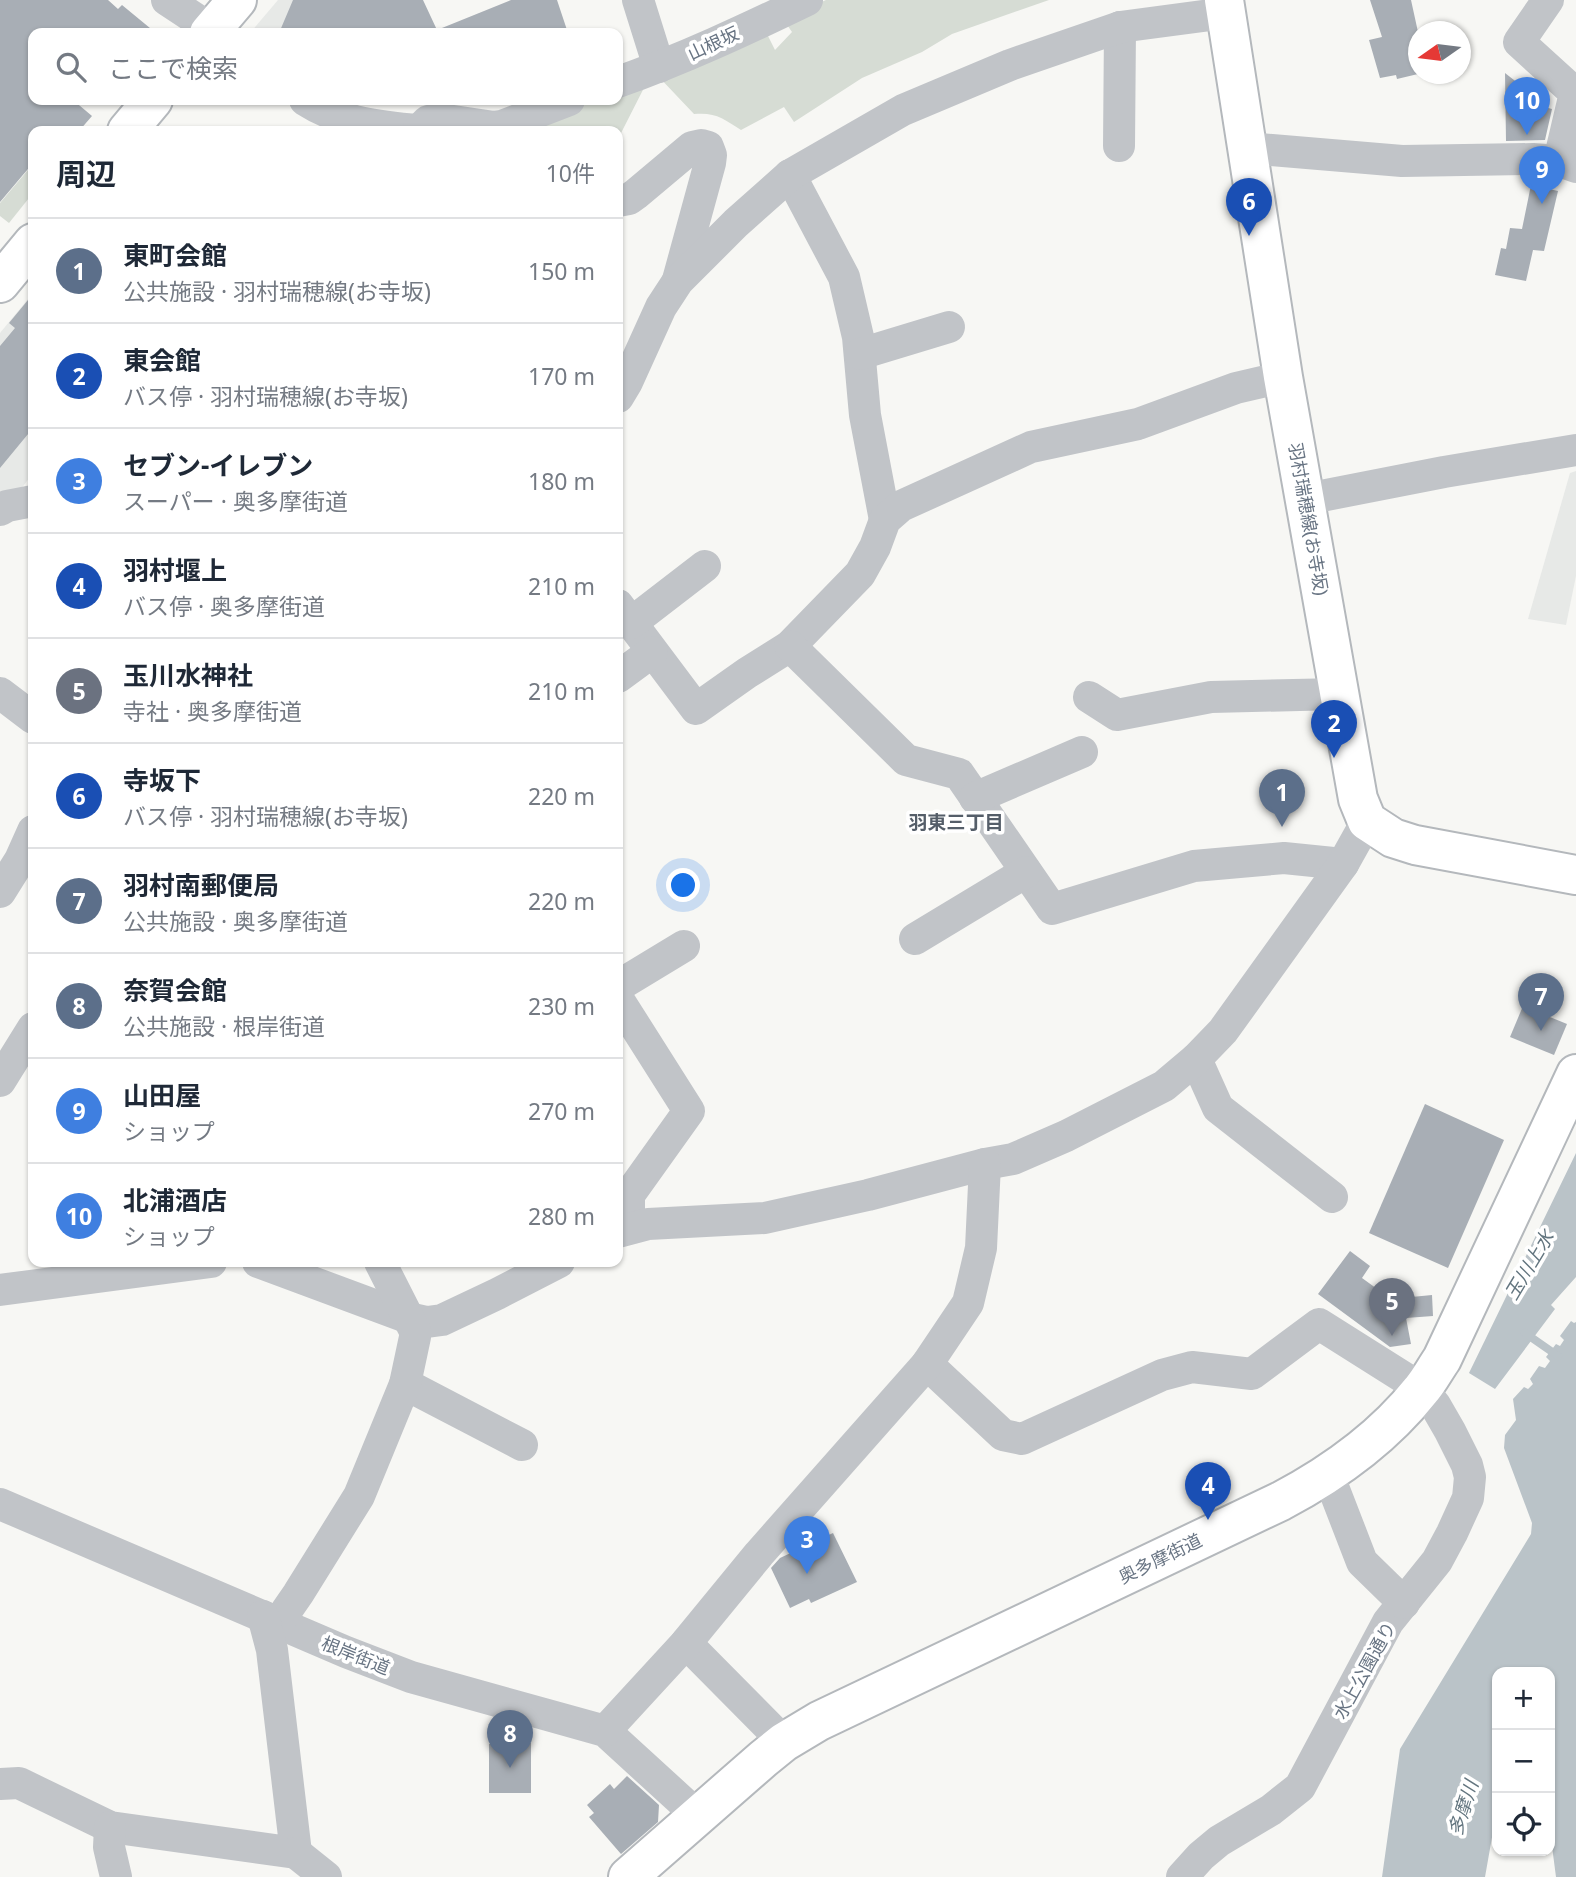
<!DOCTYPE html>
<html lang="ja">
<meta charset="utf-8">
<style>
body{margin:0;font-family:"Noto Sans","Noto Sans JP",sans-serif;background:#f2f2f3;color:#1f2937}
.controls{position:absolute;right:21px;bottom:21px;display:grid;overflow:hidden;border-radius:14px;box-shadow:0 2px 5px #0004}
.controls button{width:63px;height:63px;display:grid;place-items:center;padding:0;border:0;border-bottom:2px solid #e0e1e3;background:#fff;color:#1f2937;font:35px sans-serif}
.compass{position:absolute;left:1408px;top:21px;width:63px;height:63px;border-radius:50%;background:#fff;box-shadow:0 2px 5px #0004;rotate:256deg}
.you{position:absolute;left:684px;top:886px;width:24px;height:24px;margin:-18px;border:5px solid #fff;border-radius:50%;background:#1a73e8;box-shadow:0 0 0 10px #1a73e833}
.badge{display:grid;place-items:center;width:46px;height:46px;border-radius:50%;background:#d86b33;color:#fff;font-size:23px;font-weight:700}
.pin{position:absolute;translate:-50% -58px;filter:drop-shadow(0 2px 4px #0008)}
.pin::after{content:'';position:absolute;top:37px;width:24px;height:21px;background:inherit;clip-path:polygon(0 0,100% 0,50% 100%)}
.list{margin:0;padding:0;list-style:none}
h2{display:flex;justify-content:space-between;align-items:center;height:91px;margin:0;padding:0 28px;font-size:30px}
h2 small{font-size:23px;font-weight:400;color:#747a83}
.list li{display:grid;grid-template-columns:46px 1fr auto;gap:21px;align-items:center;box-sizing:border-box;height:105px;padding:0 28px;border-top:2px solid #e0e1e3}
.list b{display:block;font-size:26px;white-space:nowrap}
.list p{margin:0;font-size:23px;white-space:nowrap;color:#747a83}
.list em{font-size:23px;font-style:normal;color:#747a83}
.icon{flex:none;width:38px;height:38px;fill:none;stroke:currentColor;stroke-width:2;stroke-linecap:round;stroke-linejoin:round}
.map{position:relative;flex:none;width:1576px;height:1877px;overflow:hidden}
.search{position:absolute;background:#fff;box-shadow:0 2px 5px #0004;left:28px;top:28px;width:595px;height:77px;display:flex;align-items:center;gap:18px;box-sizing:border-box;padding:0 24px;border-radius:14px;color:#747a83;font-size:26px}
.panel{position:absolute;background:#fff;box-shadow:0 2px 5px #0004;left:28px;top:126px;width:595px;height:1141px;border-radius:14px}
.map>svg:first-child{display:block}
.built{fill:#e7e9e7}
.green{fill:#d6dcd4}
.water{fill:#bac3c8}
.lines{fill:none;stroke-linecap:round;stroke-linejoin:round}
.stream{stroke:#bac3c8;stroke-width:8}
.building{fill:#a8aeb5}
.major-casing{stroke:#b4b8bc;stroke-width:42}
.minor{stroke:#c1c4c8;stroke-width:32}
.major{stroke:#fff;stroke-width:38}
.labels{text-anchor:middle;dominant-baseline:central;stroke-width:7;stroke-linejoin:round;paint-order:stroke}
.street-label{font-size:18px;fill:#687483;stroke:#fff}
.neighbourhood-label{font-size:19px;font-weight:bold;fill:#555e69;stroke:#fff}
.water-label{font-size:19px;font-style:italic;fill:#63757f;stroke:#fff}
</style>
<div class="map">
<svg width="1576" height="1877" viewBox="0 0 1576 1877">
<rect width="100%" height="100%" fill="#f7f7f4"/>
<g class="built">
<path d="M278 0H378L395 33H250Z"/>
<path d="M33 293V473L15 497 0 502V333Z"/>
<path d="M1576 471V576L1566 625 1528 619 1570 473Z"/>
</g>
<g class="green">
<path d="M826 0H1049L952 34 922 52 862 78 794 122 784 107 741 130C724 119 716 112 694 114L657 75 764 28 775 50 792 32 783 19Z"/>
<path d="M649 78 618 139V131H508L556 110 584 100H618V88Z"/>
<path d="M33 164V193L9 223 0 216V203Z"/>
</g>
<g class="water">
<path d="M1576 1153V1277L1551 1305 1555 1309 1495 1389 1469 1373Z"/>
<path d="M1571 1321 1574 1323 1576 1322V1877H1556L1550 1831V1672H1497V1809L1485 1877H1382L1400 1749 1531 1534 1532 1523 1504 1448 1505 1435 1516 1420 1513 1399 1524 1387 1528 1389 1533 1384 1530 1379 1539 1366 1545 1368 1550 1361 1546 1357 1556 1344 1560 1346 1564 1340 1560 1336Z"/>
</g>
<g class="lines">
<path class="stream" d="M1525 1333 1558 1356"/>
</g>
<g class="building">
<path d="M0 0H108L118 9 122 5 156 33H33V100H73L92 116 79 131H33V163L0 202Z"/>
<path d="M293 0H423L437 30 511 0H557L568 33H279Z"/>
<path d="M1370 0H1411L1418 32V74L1397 79 1396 75 1380 78 1369 40 1382 37Z"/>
<path d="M1505 73 1538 99 1537 105 1552 109 1545 140 1506 141Z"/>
<path d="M1531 185 1558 191 1544 251 1533 250 1526 281 1495 275 1501 248 1506 249 1510 228 1522 229Z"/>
<path d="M33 294V428L0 468V346L15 328 9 323Z"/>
<path d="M1523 1006 1567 1024 1554 1055 1510 1037Z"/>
<path d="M1425 1104 1504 1140 1448 1268 1369 1233Z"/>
<path d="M1350 1251 1370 1266 1362 1278 1391 1299 1432 1295 1433 1316 1406 1318 1411 1344 1390 1347 1318 1294Z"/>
<path d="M833 1533 857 1582 811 1603 809 1599 790 1608 771 1568 780 1558Z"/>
<path d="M531 1743V1793H489V1744Z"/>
<path d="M627 1776 659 1805 658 1822 621 1854 589 1817 594 1813 587 1805 610 1784 614 1789Z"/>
</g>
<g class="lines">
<g class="major-casing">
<g id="major">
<path d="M1224 0 1283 377 1358 799 1367 821 1393 838 1415 845 1576 875"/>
<path d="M209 33 237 0"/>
<path d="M127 131 153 100"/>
<path d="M0 283 33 243"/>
<path d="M628 1877 763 1759 784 1742 819 1721 1281 1501C1334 1473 1383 1438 1421 1390 1429 1381 1435 1369 1442 1359L1576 1074"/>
</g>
</g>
<g class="minor">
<path d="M167 0 217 33"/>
<path d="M638 0 659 67"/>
<path d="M1548 0 1519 42 1575 93 1559 161"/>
<path d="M618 82C683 59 745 30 807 0"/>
<path d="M305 100C342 124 381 126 424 131"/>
<path d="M418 131 428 121 440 119 494 127 502 126 569 100"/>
<path d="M1119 146 1120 27"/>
<path d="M1247 148 1402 161 1533 159 1559 161 1576 167"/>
<path d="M790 175 844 277 858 337 865 415 885 520"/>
<path d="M618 201 629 199 636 194 692 147 701 145 708 147 711 155 710 163 678 280"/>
<path d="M860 354 949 327"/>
<path d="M618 397 627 382 661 307 678 281 736 223 790 175 903 110 1010 65 1120 27 1226 13"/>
<path d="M1306 499 1444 472 1576 450"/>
<path d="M0 510 7 506 33 501"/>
<path d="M618 605 696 709 747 673 790 646 860 574 875 547 885 520 901 506 1031 447 1138 424 1236 388 1283 377"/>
<path d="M631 623 705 566"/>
<path d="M790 646 906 760 959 774 1052 909 1194 866 1284 858 1343 864"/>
<path d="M618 677 652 652"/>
<path d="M0 693 33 718"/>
<path d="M1089 697 1117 715 1211 697 1340 694"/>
<path d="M975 798 1082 752"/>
<path d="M0 892 20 860 33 831"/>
<path d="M915 939 1026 872"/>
<path d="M618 986 684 946"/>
<path d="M618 999 689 1111 629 1195V1228"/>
<path d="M1196 1059 1218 1108 1332 1197"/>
<path d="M0 1081 33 1028"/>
<path d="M618 1232 648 1224 765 1218 868 1195 985 1164 1013 1159 1066 1136 1164 1086 1196 1059 1223 1031 1343 864 1367 821"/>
<path d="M258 1262 409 1318 427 1322 442 1320 497 1294 559 1262"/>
<path d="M0 1290 211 1262"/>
<path d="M927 1364 1003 1435 1022 1439 1162 1375 1192 1367 1252 1374 1319 1324 1422 1389 1435 1405 1450 1431 1467 1465 1470 1477 1468 1498 1452 1533 1437 1561 1388 1622 1300 1787 1271 1810 1219 1841 1201 1856 1182 1877"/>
<path d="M405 1384 522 1445"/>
<path d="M1328 1474 1362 1562 1404 1603"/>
<path d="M0 1504 346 1652 411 1677 605 1731 698 1816"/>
<path d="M278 1623 298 1594 359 1496 405 1384 415 1337V1331L380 1262"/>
<path d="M686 1643 784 1742"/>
<path d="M605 1731 686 1643 759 1554 927 1364 968 1303 981 1248 985 1164"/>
<path d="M0 1784 19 1783 110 1827 296 1853 272 1650 263 1616"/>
<path d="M110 1827 109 1847 116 1877"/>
<path d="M296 1853 326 1877"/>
</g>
<use href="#major" class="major"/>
</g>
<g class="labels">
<g class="street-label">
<text transform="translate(713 43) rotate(-25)">山根坂</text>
<text transform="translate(1309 519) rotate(80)">羽村瑞穂線(お寺坂)</text>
<text transform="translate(1160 1558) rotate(-26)">奥多摩街道</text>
<text transform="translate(356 1655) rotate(22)">根岸街道</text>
<text transform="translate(1364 1670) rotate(-61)">水上公園通り</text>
</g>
<g class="neighbourhood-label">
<text x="956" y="822">羽東三丁目</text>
</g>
<g class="water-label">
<text transform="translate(1529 1265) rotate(-59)">玉川上水</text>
<text transform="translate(1463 1808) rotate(-72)">多摩川</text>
</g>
</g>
</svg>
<div class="controls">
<button>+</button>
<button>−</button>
<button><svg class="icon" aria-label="locate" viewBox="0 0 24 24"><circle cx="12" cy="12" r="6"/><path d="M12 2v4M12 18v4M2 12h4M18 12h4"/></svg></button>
</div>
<svg class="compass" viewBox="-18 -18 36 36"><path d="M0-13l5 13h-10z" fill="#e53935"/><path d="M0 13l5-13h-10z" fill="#747a83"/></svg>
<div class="you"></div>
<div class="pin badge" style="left:1282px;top:827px;background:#5c6f8a">1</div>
<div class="pin badge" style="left:1334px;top:758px;background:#1a4fb4">2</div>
<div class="pin badge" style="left:807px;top:1574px;background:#3f7fe0">3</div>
<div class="pin badge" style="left:1208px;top:1520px;background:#1a4fb4">4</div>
<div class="pin badge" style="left:1392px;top:1336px;background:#6b7280">5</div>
<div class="pin badge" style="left:1249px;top:236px;background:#1a4fb4">6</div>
<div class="pin badge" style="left:1541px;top:1031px;background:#5c6f8a">7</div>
<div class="pin badge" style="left:510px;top:1768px;background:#5c6f8a">8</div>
<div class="pin badge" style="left:1542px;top:204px;background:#3f7fe0">9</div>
<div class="pin badge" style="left:1527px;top:135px;background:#3f7fe0">10</div>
<div class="search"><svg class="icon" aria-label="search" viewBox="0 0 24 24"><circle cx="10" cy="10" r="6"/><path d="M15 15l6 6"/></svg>ここで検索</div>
<section class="panel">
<h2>周辺<small>10件</small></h2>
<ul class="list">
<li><span class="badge" style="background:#5c6f8a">1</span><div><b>東町会館</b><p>公共施設 · 羽村瑞穂線(お寺坂)</p></div><em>150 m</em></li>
<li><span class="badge" style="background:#1a4fb4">2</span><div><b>東会館</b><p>バス停 · 羽村瑞穂線(お寺坂)</p></div><em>170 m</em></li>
<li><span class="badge" style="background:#3f7fe0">3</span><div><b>セブン-イレブン</b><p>スーパー · 奥多摩街道</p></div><em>180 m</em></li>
<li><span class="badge" style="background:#1a4fb4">4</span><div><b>羽村堰上</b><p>バス停 · 奥多摩街道</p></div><em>210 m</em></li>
<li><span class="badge" style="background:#6b7280">5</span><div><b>玉川水神社</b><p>寺社 · 奥多摩街道</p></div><em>210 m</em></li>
<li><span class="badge" style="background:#1a4fb4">6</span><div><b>寺坂下</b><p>バス停 · 羽村瑞穂線(お寺坂)</p></div><em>220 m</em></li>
<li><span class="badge" style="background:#5c6f8a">7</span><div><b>羽村南郵便局</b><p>公共施設 · 奥多摩街道</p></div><em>220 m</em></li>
<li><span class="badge" style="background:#5c6f8a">8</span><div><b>奈賀会館</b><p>公共施設 · 根岸街道</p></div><em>230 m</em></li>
<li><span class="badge" style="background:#3f7fe0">9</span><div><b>山田屋</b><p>ショップ</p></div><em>270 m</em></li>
<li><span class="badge" style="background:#3f7fe0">10</span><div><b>北浦酒店</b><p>ショップ</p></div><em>280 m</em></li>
</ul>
</section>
</div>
